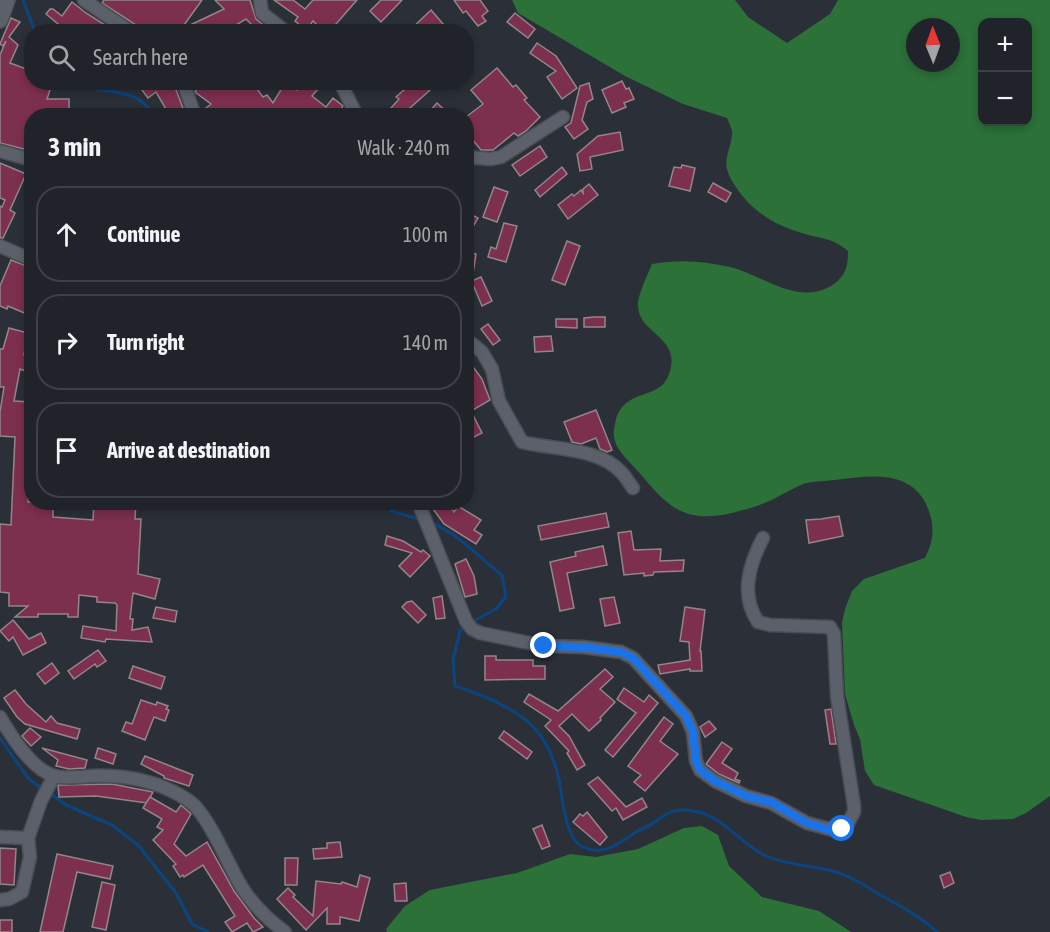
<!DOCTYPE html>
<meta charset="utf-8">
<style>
body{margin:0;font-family:"Asap Condensed",sans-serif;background:#282c32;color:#f1f3f6}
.controls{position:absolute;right:18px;top:18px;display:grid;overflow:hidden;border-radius:12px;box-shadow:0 3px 9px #0003}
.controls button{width:54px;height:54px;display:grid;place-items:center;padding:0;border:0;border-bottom:2px solid #3d4147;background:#20242a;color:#f1f3f6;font:30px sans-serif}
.compass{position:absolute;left:906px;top:18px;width:54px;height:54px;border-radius:50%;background:#20242a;box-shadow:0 3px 9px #0003;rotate:359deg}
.stop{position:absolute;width:18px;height:18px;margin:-14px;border:4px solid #1a73e8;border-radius:50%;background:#fff}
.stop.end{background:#1a73e8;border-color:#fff;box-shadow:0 2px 6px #0008}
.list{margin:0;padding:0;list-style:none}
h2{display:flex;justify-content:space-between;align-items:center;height:78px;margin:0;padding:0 24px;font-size:26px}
h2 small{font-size:20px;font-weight:400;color:#a2a4a8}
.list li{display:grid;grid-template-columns:39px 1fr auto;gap:18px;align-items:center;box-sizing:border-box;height:96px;margin:0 12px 12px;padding:0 12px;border:2px solid #3d4147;border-radius:24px}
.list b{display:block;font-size:22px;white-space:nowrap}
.list em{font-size:20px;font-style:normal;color:#a2a4a8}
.icon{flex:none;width:33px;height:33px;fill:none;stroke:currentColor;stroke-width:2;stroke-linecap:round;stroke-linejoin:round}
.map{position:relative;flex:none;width:1050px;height:932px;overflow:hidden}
.search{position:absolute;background:#20242a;box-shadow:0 3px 9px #0003;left:24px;top:24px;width:450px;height:66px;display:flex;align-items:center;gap:15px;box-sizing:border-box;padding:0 21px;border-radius:24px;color:#a2a4a8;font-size:22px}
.panel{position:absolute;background:#20242a;box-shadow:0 3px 9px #0003;left:24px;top:108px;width:450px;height:402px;border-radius:24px}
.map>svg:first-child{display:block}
.forest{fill:#2b7138;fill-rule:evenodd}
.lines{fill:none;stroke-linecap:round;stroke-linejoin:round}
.stream{stroke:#0b457f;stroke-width:3}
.building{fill:#7d2f4e;stroke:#93868a;stroke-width:1.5}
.minor-casing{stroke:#494d54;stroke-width:15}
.tertiary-casing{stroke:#494d54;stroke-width:18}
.minor{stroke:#5b606a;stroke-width:12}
.tertiary{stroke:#5b606a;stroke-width:15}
.route{stroke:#1a73e8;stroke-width:8}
</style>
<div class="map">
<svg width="1050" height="932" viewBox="0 0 1050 932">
<rect width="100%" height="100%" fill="#2b3038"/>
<g class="forest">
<path d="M512 0H735L748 17 787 43 830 14 838 0H1050V796L1026 813 1013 819 981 820 966 817 874 785 865 771 860 739 854 725 845 694 842 622 846 606 852 591 864 579 925 558C935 538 935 522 925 502 907 469 866 476 835 480 825 481 813 481 803 484 791 489 779 497 767 502 755 507 744 510 732 513 688 523 670 510 643 477 634 465 616 452 614 437 613 432 615 424 616 419 628 385 661 403 670 371 680 337 640 334 638 307 637 296 648 274 652 264 679 259 704 261 730 267 763 275 797 306 831 286 845 277 848 268 848 251 831 237 821 239 802 233 772 225 746 207 731 179 721 162 730 152 732 135 733 130 729 123 727 118L683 104 625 76 518 13ZM982 22H1028V122H982ZM915 27H951V63H915Z"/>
<path d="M702 826 718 835 729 866 762 897 819 911 851 932H387L386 929 405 906 430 890 517 873 570 854 596 857 638 849 684 828Z"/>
</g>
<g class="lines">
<g class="stream">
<path d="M23 0 35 32"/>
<path d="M78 82C96 94 120 88 138 99 144 103 150 110 156 116"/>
<path d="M387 502 391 511 422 520"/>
<path d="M431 523C458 533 478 557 502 575L506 597 497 608 471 623"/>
<path d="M465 627 460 631 453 660 455 686C483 695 523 710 540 735 548 746 554 760 557 772 563 791 563 838 583 847 604 857 619 843 636 832 643 828 650 826 656 821 666 815 671 809 684 810 722 811 735 841 766 856 788 866 813 865 836 872 852 877 866 886 880 895 900 906 920 916 937 932"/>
<path d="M0 738 28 778 44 790"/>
<path d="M50 793 66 805 112 825 139 846 176 893 192 924 208 932"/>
</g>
</g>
<g class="building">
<path d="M104 0H202L179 32H139L136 25 102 3Z"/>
<path d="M215 0H250L256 19 272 32H259L246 19 231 28 234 32H194L188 26 224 9Z"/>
<path d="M274 0H293L305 9 313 0H357L329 32H324L313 21 306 30 295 21 298 17Z"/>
<path d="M381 0H402L381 22 370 11Z"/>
<path d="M454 0H480L488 11 482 16 486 21 478 26 466 11 463 13Z"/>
<path d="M72 2 86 13 116 32H53L58 24 46 14 50 9H53L62 16Z"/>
<path d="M431 10 450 32H408Z"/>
<path d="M515 13 535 29 528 38 507 22Z"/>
<path d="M11 18 20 22 9 37 18 45 10 63 32 71V82H49L50 90 47 99H69V116H32V151L0 143V55L6 41 3 46 0 44Z"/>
<path d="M537 43 556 56 577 88 562 99 547 77 556 71 530 53Z"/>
<path d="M497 68 513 87 516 85 527 98 524 100 540 117 526 131 518 136 514 133 493 150H481L466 132V117L483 104 471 90Z"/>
<path d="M622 81 626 89 629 88 634 99 624 103 626 107 612 113 602 90Z"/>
<path d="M136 82H173L186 116H170L156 92 148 98Z"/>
<path d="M202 82H252L263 97 267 95 273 103 285 83 297 90 303 82H324L312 96 326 107 333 98 343 106 337 116H203L202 111 211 104 195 92Z"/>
<path d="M413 82H439L401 116H384L399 99 396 97Z"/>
<path d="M589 83 593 99 587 102 582 120 588 129 574 139 565 127 571 123 580 86Z"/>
<path d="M437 103 451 116H425Z"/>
<path d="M620 132 623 150 590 157 592 169 580 171 577 154 598 136Z"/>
<path d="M540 146 547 157 520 176 512 165Z"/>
<path d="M0 163 26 174 10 210 15 213 3 238H0V206L2 207 5 200 0 198Z"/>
<path d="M682 165 695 168 690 191 669 186 674 167 681 168Z"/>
<path d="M562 167 567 174 540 197 535 190Z"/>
<path d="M713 183 731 193 726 202 708 192Z"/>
<path d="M589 184 598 195 568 219 558 205 572 194 574 196 581 190 583 193V189Z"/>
<path d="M494 187 508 192 497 222 483 217Z"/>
<path d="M466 212 478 218 466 239Z"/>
<path d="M504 223 517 226 506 262 488 257 491 247 496 249Z"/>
<path d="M567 241 580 246 565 285 552 280Z"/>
<path d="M466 253 476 254 472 281 481 277 492 301 482 306 472 282 466 283Z"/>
<path d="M11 260 32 268V309L29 315 8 306 7 309 0 306V286Z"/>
<path d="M594 317H605V327H584V318Z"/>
<path d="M556 319H577V328L556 327Z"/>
<path d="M488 324 500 340 493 345 481 329Z"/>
<path d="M9 328 28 333 24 355 30 356 26 371 20 369 14 401 32 402 29 429H31L30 454H26L25 480H29L28 502H53V517L93 520 94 502H136L135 519H141L138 574 160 579 155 599 133 593 130 619H133L132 630 148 627 152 642 106 639 105 642 81 638 83 626 116 631 117 605 115 603 97 602V597L79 595 78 617H68V614H38V617H15L28 606H9V593L0 592V524L11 525 15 437 0 436V412L4 387H0V349H3Z"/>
<path d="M551 336 553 351 535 352 534 337Z"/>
<path d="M466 357 482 379 490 400 471 411 482 433 470 439 466 433Z"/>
<path d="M596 410 612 450 607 452 600 449 596 438 581 444 572 442 564 422Z"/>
<path d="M428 502H447L454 512 458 506 481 520 474 530 482 535 476 544 444 524Z"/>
<path d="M606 513 609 527 541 540 538 526Z"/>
<path d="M839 516 843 536 809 543 806 520 821 519Z"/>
<path d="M631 531 634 550 661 549 660 561 684 560 683 571 654 572 653 575 644 576V573L624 575 618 533Z"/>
<path d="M387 536 403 541 421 552 423 550 430 556 410 577 399 566 412 553 385 545Z"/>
<path d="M603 546 607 565 567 573 574 608 560 611 550 562 576 556 575 552Z"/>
<path d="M466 559 474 576 477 594 465 597 455 564Z"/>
<path d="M442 596 445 618 436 619 433 598Z"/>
<path d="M614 597 620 623 605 626 600 599Z"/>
<path d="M412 601 426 615 418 623 402 607 407 602Z"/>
<path d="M156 607 177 611 175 622 153 618Z"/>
<path d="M685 607 705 610 700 651H701L702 671H690V669L660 674 658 665 690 660 689 642 680 641Z"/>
<path d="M13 620 29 639 41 633 46 643 23 655 13 637 9 641 0 631Z"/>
<path d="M98 650 106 661 97 667 95 664 74 679 68 671Z"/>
<path d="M485 656H496V660H533V666H545V679L485 680Z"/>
<path d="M52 663 59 673 45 684 37 674Z"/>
<path d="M133 666 165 677 161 689 129 678Z"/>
<path d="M605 669 613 677 600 689 615 702 600 718 601 720 589 731 572 714 559 726 569 736 585 765 577 770 567 753 569 751 545 726 551 720 524 702 529 694 558 711Z"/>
<path d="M624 688 644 702 649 695 658 703 613 757 605 750 636 713 617 699Z"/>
<path d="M15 690 26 704 46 722 51 716 57 723 80 729 77 739 25 724 17 717 4 698Z"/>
<path d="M141 700 156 705 157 702 168 706 166 709 169 710 165 721 154 717 145 740 122 731 126 722 132 724Z"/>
<path d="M831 709 836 744H830L825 710Z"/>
<path d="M664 717 673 724 660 741 678 754 645 791 634 782 641 775 628 766Z"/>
<path d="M709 721 716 729 705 737 700 727Z"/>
<path d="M30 728 41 737 31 746 22 736Z"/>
<path d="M504 731 532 752 527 759 499 738Z"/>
<path d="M722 742 732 749 722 763 738 773 735 779 740 781 739 783 719 774 706 764Z"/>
<path d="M42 748 87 760 85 768 69 769 56 766 58 760Z"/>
<path d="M98 748 116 754 113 764 95 758Z"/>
<path d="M145 756 193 775 189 786 164 778V776L141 764Z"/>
<path d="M598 777 626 807 642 798 647 807 623 820 616 808 612 811 588 784Z"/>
<path d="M112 784 153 792 147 803 96 796 59 797 58 785Z"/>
<path d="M150 797 176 812 181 805 189 812 191 814 174 844 186 856 207 842 234 891 254 918 263 927 253 932 247 923 232 932 225 922 235 916 203 865 184 877 183 875 180 877 173 866 176 864 153 840 163 830 157 827 162 819 143 808Z"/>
<path d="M587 812 607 837 600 845 573 822 580 814 583 816Z"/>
<path d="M542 825 550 846 542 849 533 829Z"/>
<path d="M340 842 342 857 314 859 313 849 327 848V843Z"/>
<path d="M0 848 16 849 14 885 0 884Z"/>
<path d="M57 854 113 866 110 879 77 872 63 932H40Z"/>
<path d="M285 858H298L297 885H285Z"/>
<path d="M950 872 954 883 944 888 940 876Z"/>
<path d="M360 875 370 878 359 921 340 917V924H327V908L306 930 277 899 288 888 295 895 293 897 313 916 316 881 341 884 342 882 357 887Z"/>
<path d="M102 882 115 885 106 930 92 927Z"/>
<path d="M406 883 407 901H395L394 884Z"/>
<rect x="0" y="920" width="12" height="12"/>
</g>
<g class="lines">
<g class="minor-casing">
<g id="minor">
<path d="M84 0 131 32"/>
<path d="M260 0 262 13 286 32"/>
<path d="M183 82 195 116"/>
<path d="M340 82 357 116"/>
<path d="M0 151 32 160"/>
<path d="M466 157 491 159 501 157 563 117"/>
<path d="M0 246 32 260"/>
<path d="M466 339 482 352 492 369 499 401 522 442C553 450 599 447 622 473 626 477 629 483 633 488"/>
<path d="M418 502 466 621 472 629 480 633 544 646 583 647 621 652 633 658 686 716 693 732 696 761 700 770 715 781 746 796 771 803 807 823 833 830 846 827 854 812V806L837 696 834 634 830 627 770 625 758 622C740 595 749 565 763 538"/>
<path d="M0 717C11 736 33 771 55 776 66 779 80 777 92 776 120 775 147 779 172 791 180 795 189 800 195 806 213 826 227 862 241 886 253 905 267 919 285 932"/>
<path d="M0 837 28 838 41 801 54 776"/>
<path d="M0 900 9 899 22 892 30 857 28 838"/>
</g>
</g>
<g class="tertiary-casing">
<path id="tertiary" d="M0 20 7 0"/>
</g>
<use href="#minor" class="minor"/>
<use href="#tertiary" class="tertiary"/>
</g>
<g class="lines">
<path class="route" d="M544 646 583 647 621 652 633 658 686 716 693 732 696 761 700 770 715 781 746 796 771 802 807 823 833 831 842 829"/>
</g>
</svg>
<div class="controls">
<button>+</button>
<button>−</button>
</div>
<svg class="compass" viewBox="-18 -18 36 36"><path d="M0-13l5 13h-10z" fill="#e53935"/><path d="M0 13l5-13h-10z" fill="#a2a4a8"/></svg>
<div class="stop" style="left:842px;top:829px"></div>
<div class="stop end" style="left:544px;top:646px"></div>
<div class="search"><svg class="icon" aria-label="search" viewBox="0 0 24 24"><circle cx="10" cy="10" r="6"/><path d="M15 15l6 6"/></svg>Search here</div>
<section class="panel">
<h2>3 min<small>Walk · 240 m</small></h2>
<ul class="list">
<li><svg class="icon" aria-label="ahead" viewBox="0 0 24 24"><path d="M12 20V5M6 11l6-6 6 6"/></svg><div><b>Continue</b></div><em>100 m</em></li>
<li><svg class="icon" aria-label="right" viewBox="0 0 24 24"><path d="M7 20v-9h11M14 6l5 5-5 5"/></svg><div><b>Turn right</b></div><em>140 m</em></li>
<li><svg class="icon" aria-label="arrive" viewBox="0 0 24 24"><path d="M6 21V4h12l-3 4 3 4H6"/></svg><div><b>Arrive at destination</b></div></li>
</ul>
</section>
</div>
